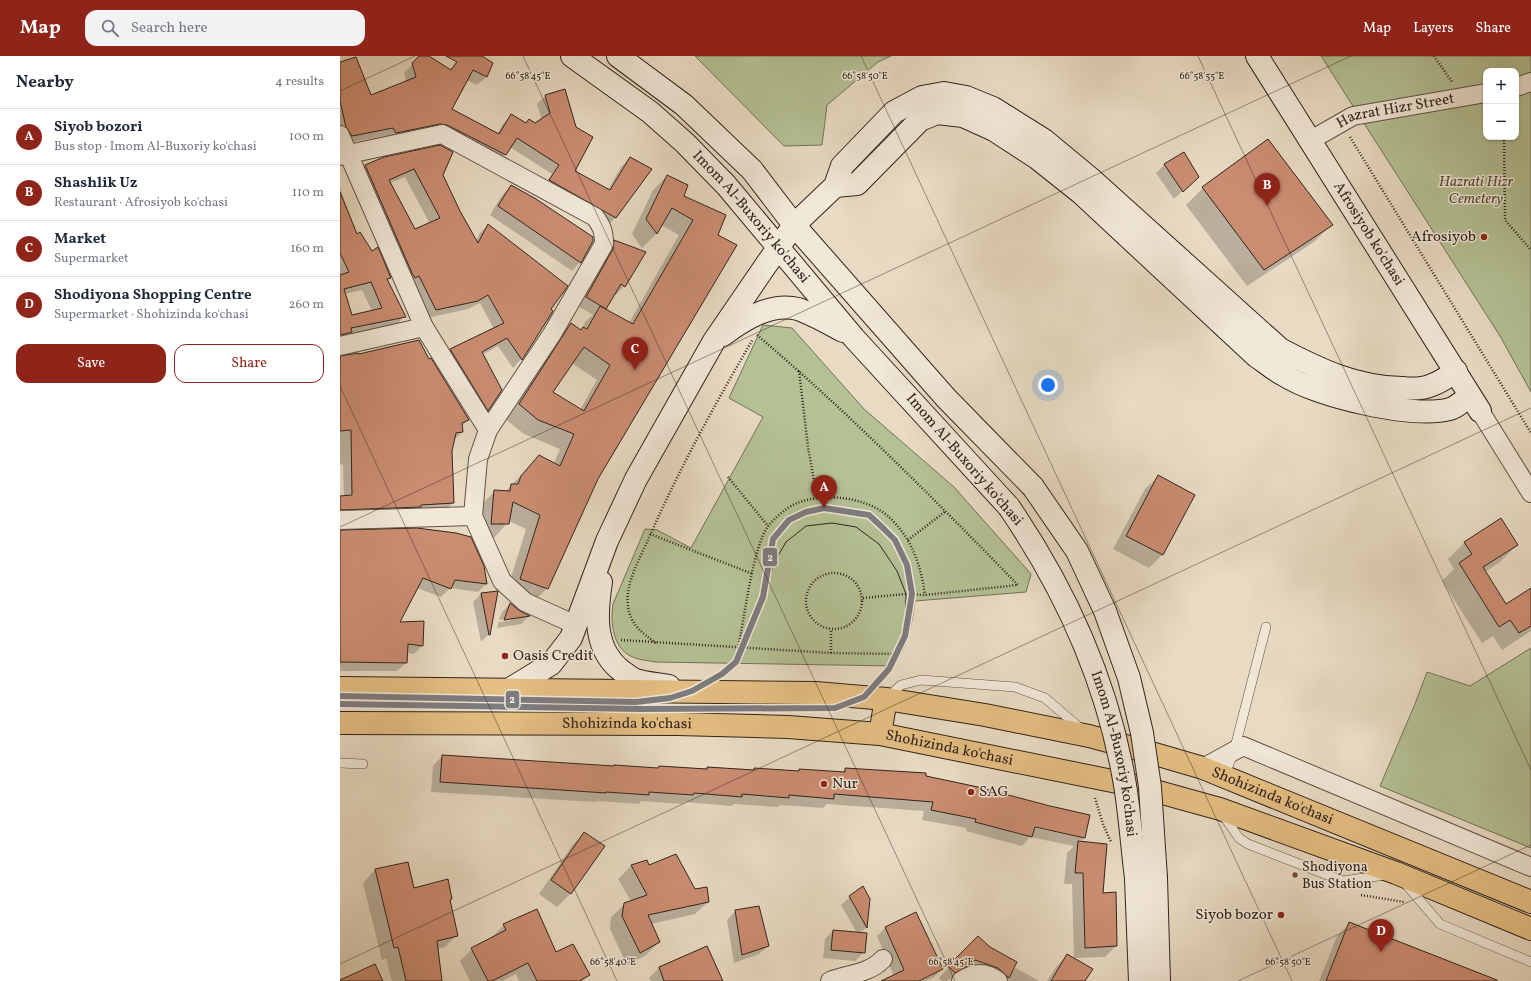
<!DOCTYPE html>
<meta charset="utf-8">
<style>
body{margin:0;font-family:Vollkorn,serif;background:#f2f2f3;color:#1f2937}
.controls{position:absolute;right:12px;top:12px;display:grid;overflow:hidden;border-radius:8px;box-shadow:0 1px 3px #0004}
.controls button{width:36px;height:36px;display:grid;place-items:center;padding:0;border:0;border-bottom:1px solid #e0e1e3;background:#fff;color:#1f2937;font:20px sans-serif}
.you{position:absolute;left:708px;top:329px;width:14px;height:14px;margin:-10px;border:3px solid #fff;border-radius:50%;background:#1a73e8;box-shadow:0 0 0 6px #1a73e833}
.badge{display:grid;place-items:center;width:26px;height:26px;border-radius:50%;background:#8f2418;color:#fff;font-size:13px;font-weight:700}
.pin{position:absolute;translate:-50% -33px;filter:drop-shadow(0 1px 2px #0008)}
.pin::after{content:'';position:absolute;top:21px;width:14px;height:12px;background:inherit;clip-path:polygon(0 0,100% 0,50% 100%)}
.list{margin:0;padding:0;list-style:none}
h2{display:flex;justify-content:space-between;align-items:center;height:52px;margin:0;padding:0 16px;font-size:17px}
h2 small{font-size:13px;font-weight:400;color:#747a83}
.list li{display:grid;grid-template-columns:26px 1fr auto;gap:12px;align-items:center;box-sizing:border-box;height:56px;padding:0 16px;border-top:1px solid #e0e1e3}
.list b{display:block;font-size:15px;white-space:nowrap}
.list p{margin:0;font-size:13px;white-space:nowrap;color:#747a83}
.list em{font-size:13px;font-style:normal;color:#747a83}
.actions{display:flex;gap:8px;padding:12px 16px}
.actions a{flex:1;padding:9px 0;border:1px solid #8f2418;border-radius:12px;text-align:center;font-size:14px;color:#8f2418}
.actions .main{background:#8f2418;color:#fff}
.icon{flex:none;width:22px;height:22px;fill:none;stroke:currentColor;stroke-width:2;stroke-linecap:round;stroke-linejoin:round}
.map{position:relative;flex:none;width:1191px;height:925px;overflow:hidden}
header{display:flex;align-items:center;gap:24px;box-sizing:border-box;height:56px;padding:0 20px;background:#8f2418;color:#fff}
header strong{font-size:19px}
nav{display:flex;gap:22px;margin-inline-start:auto;font-size:14px}
.search{width:280px;height:36px;background:#f2f2f3;display:flex;align-items:center;gap:10px;box-sizing:border-box;padding:0 14px;border-radius:12px;color:#747a83;font-size:15px}
main{display:flex}
aside{flex:1;background:#fff}
.map>svg:first-child{display:block}
.green{fill:#b4c195;stroke:#727259;fill-rule:evenodd}
.shadow{fill:#0003;fill-rule:evenodd}
.building{fill:#cb8d72;stroke:#31241d;fill-rule:evenodd}
.lines{fill:none;stroke-linecap:round;stroke-linejoin:round}
.lane-casing{stroke:#5f5246;stroke-width:10}
.street-casing{stroke:#5f5246;stroke-width:20}
.secondary-casing{stroke:#31241d;stroke-width:24}
.primary-casing{stroke:#31241d;stroke-width:24}
.path{stroke:#31241d;stroke-width:2.5;stroke-dasharray:1 2;stroke-linecap:butt}
.lane{stroke:#f1e8d8;stroke-width:9}
.street{stroke:#f1e8d8;stroke-width:18}
.secondary{stroke:#f1e8d8;stroke-width:22}
.primary{stroke:#e4be82;stroke-width:22}
.tram{stroke:#31241d;stroke-width:1}
.secondary-bridge-casing{stroke:#31241d;stroke-width:24;stroke-linecap:butt}
.secondary-bridge{stroke:#f1e8d8;stroke-width:22}
.tram-1-casing{stroke:#f1e8d8;stroke-width:9}
.tram-1{stroke:#7e7c7f;stroke-width:6}
.ticks{fill:none;stroke:#31241d;stroke-width:1;stroke-opacity:0.45}
.poi-dot{fill:#8f2418;stroke:#f1e8d8;stroke-width:1.5}
.bus-dot{fill:#7a4b2a;stroke:#f1e8d8;stroke-width:1.5}
.labels{text-anchor:middle;dominant-baseline:central;stroke-width:3;stroke-linejoin:round;paint-order:stroke}
.bus-label{font-size:14px;fill:#31241d;stroke:#f1e8d8;text-anchor:start}
.street-label{font-size:15px;fill:#31241d;stroke:#f1e8d8}
.park-label{font-size:15px;font-style:italic;fill:#524b3b;stroke:#f1e8d8}
.poi-label{font-size:15px;fill:#31241d;stroke:#f1e8d8;text-anchor:start}
.ticks-label{font-size:10px;text-anchor:middle;fill:#31241d;stroke:#f1e8d8;stroke-width:3;stroke-linejoin:round;paint-order:stroke}
.line-badge{stroke:#f1e8d8;stroke-width:1.5}
.badge-label{font-size:11px;text-anchor:middle;font-weight:bold;fill:#fff}
</style>
<header>
<strong>Map</strong>
<div class="search"><svg class="icon" aria-label="search" viewBox="0 0 24 24"><circle cx="10" cy="10" r="6"/><path d="M15 15l6 6"/></svg>Search here</div>
<nav><a>Map</a><a>Layers</a><a>Share</a></nav>
</header>
<main>
<aside>
<h2>Nearby<small>4 results</small></h2>
<ul class="list">
<li><span class="badge">A</span><div><b>Siyob bozori</b><p>Bus stop · Imom Al-Buxoriy ko'chasi</p></div><em>100 m</em></li>
<li><span class="badge">B</span><div><b>Shashlik Uz</b><p>Restaurant · Afrosiyob ko'chasi</p></div><em>110 m</em></li>
<li><span class="badge">C</span><div><b>Market</b><p>Supermarket</p></div><em>160 m</em></li>
<li><span class="badge">D</span><div><b>Shodiyona Shopping Centre</b><p>Supermarket · Shohizinda ko'chasi</p></div><em>260 m</em></li>
</ul>
<div class="actions"><a class="main">Save</a><a>Share</a></div>
</aside>
<div class="map">
<svg width="1191" height="925" viewBox="0 0 1191 925">
<rect width="100%" height="100%" fill="#e9dbc3"/>
<filter id="stains"><feTurbulence type="fractalNoise" baseFrequency=".005" numOctaves="4"/><feColorMatrix values="0 0 0 0 .2 0 0 0 0 .09 0 0 0 0 .02 0 0 0 .5 -.17"/></filter>
<radialGradient id="worn" r=".72"><stop offset=".6" stop-color="#630" stop-opacity="0"/><stop offset="1" stop-color="#630" stop-opacity=".3"/></radialGradient>
<g class="green">
<path d="M355 0H551L538 6 487 49 482 89 444 90Z"/>
<path d="M981 0H1191V336L1160 280ZM1146 15H1176V81H1146Z"/>
<path d="M423 269 452 272 524 353 614 431 691 518 686 536 575 545C571 572 569 586 554 610L316 606C310 605 301 604 295 602 273 595 270 567 273 548L305 473 317 474 351 492 423 361 389 342Z"/>
<path d="M1191 592V792L1040 730 1075 648 1087 616 1130 630Z"/>
</g>
<g class="shadow">
<path d="M80 0H87L110 14 120 0H140L152 7 146 21 137 29 127 24 111 53 157 78 163 68 172 59 186 68H195L202 64 197 48 205 40 224 34 233 115 268 134 281 111 290 102 310 113 275 162 267 170 202 133 212 118 170 91 157 107 98 77 48 85 45 80 3 88 0 82V7L31 40 66 26 64 17Z"/>
<path d="M44 102 102 119 119 155 136 185 140 177 148 169 212 255 181 303 173 312 158 290 142 299 148 354 139 362 102 302 111 294 154 273 140 247 128 253 87 262 17 119 25 110ZM65 121 90 168 75 174 50 127Z"/>
<path d="M825 108 849 129 834 143 816 117Z"/>
<path d="M327 120 343 140 385 159 257 422 207 532 193 547 166 538 186 473 169 465 154 482 137 483 140 450 155 435 165 436 199 400 214 407 220 393 184 378 165 363 216 282 231 268 241 275 245 266 253 259 238 250 266 194 275 186 305 196 284 230 276 239 274 238 264 254 289 267 339 179 321 169 316 178 302 192 292 178 313 134ZM232 307 257 324 240 354 212 337Z"/>
<path d="M171 130 240 206 232 215 150 159 162 139Z"/>
<path d="M0 132 17 179 50 221 46 225 64 260 56 269 0 285ZM22 234 32 255 11 260 5 238Z"/>
<path d="M863 132 991 169 974 186 907 230 846 149Z"/>
<path d="M89 305 128 364 122 370V376L113 385 111 395 113 447 104 455 0 461V441L4 440 3 408 0 409V306Z"/>
<path d="M818 421 854 440 822 499 809 512 773 493 805 433Z"/>
<path d="M0 475 146 528 138 536 110 532 101 541 77 532 58 567 82 590 74 598 66 597V607L57 615H0Z"/>
<path d="M1125 486 1177 489 1160 506 1145 516 1166 549 1191 533V575L1162 594 1153 580 1142 587 1102 525 1114 513 1108 503Z"/>
<path d="M156 537 149 578 141 586 133 546 141 538Z"/>
<path d="M170 548 180 556 189 560 181 568 157 572 159 565 160 566 172 564 170 562 159 564 162 556Z"/>
<path d="M102 700 317 713 319 711 502 717 506 713 585 721 745 781 740 786 762 838 776 890 765 901 734 902 732 828H724L727 797 734 790 690 781 682 790 626 775 627 772 582 764 584 755 487 748 483 752 440 749 438 751 394 748 392 750 345 746 343 748 301 745 299 748 257 745 255 746 91 736 93 710ZM690 769 739 779V781L690 771Z"/>
<path d="M244 777 263 790 230 838 217 851 199 838 232 790Z"/>
<path d="M306 805 309 810 355 834 368 846 355 858 311 868 319 886 306 899 287 909 270 873 271 861 285 848 291 845 278 823 291 810Z"/>
<path d="M67 807 73 833 111 843 109 845 117 879 105 891 97 893 101 925H52L46 902 42 904 23 827 35 814Z"/>
<path d="M510 841 529 843 526 872 520 877 524 896 515 905 483 902 485 883 493 875 517 877 501 849Z"/>
<path d="M395 855 428 890 419 898 394 907 387 864Z"/>
<path d="M576 857 602 913 594 921 586 925H581L593 919V917L577 925H549L554 920 537 880 545 872Z"/>
<path d="M1010 867 1157 925H979L997 880Z"/>
<path d="M164 869 215 898 249 919 243 925H179L176 918 162 925H130L120 905 132 893 153 882 152 881Z"/>
<path d="M367 892 382 925H311L309 922 319 912Z"/>
<path d="M627 892 671 916 676 912 699 925H649L618 919 607 925H602L599 922Z"/>
<path d="M727 899 744 925H707L717 910Z"/>
</g>
<g class="building">
<path d="M79 0H89L111 14 117 6 106 0H142L153 7 147 21 133 14 112 53 159 78 171 58 186 67 189 63 195 67 210 57 205 39 225 33 236 71 253 81 235 115 270 134 290 101 312 113 276 162 209 124 219 109 177 82 166 99 107 69 100 68 56 77 53 72 12 80 6 71 0 45V6L16 1 31 39 76 21 72 7Z"/>
<path d="M928 83 993 169 924 214 862 131Z"/>
<path d="M100 89 113 96 103 119 120 155 138 187 148 168 228 230 211 253 213 255 182 304 167 282 142 296 162 334 148 355 110 293 164 267 148 239 138 245 96 254 79 220 75 222 72 217 25 109 44 101ZM74 113 100 162 75 173 49 124Z"/>
<path d="M844 96 859 121 843 136 824 108Z"/>
<path d="M327 119 348 129 344 140 386 159 378 179 397 189 258 423 208 533 180 523 200 459 173 446 169 468H151L154 434 170 435 171 428H178L181 420 199 399 220 410 234 378 198 364 179 348 231 267 241 274 243 271 247 273 260 250 293 268 353 164 332 152 317 178 306 163ZM244 291 270 309 244 355 213 336Z"/>
<path d="M171 129 196 143 253 181V185L241 207 158 150Z"/>
<path d="M0 136 17 178 20 176 32 195 38 191 51 222 47 223 66 261 11 272 12 276 0 279V219L9 216 0 197ZM31 226 42 252 12 259 4 233Z"/>
<path d="M274 184 306 196 285 231 281 228 266 253 246 241 273 193Z"/>
<path d="M79 284 89 303 91 302 129 364 122 367 123 376 116 377 112 395 114 447 81 449V451L0 454V440L12 439 11 374 0 375V300L19 297V298Z"/>
<path d="M818 419 855 439 823 499 786 480Z"/>
<path d="M1161 462 1178 489 1143 511 1166 548 1191 532V570L1179 577 1170 564 1159 571 1119 507 1132 498 1124 486Z"/>
<path d="M77 472 116 477 131 481 144 510 147 528 115 524 111 533 83 522 60 566 84 565 83 590 68 588 67 607 0 606V474Z"/>
<path d="M158 535 150 579H149L141 537Z"/>
<path d="M170 547 180 555 190 560 164 564Z"/>
<path d="M102 699 274 710V709L318 712 319 710 367 713V711L414 714V712L459 715V713L505 716V712L586 717V720L638 731 710 750 750 759 745 782 695 771 692 781 635 766 636 763 591 754 593 746 494 738V743L449 739V742L402 738V741L354 737 353 739 309 736V739L266 736V737L100 726Z"/>
<path d="M244 776 265 790 231 838 211 824Z"/>
<path d="M738 785 767 788 763 837 776 836 777 890 745 892 743 817H735Z"/>
<path d="M336 798 355 833 367 831 369 846 308 859 320 886 300 897 282 860 284 847 307 839 291 809 307 804 309 809Z"/>
<path d="M68 806 74 832 108 823 112 843 110 844 118 880 97 885 102 925H66L58 891 54 892 35 813Z"/>
<path d="M523 830 530 843 527 872 509 840Z"/>
<path d="M419 850 429 890 402 899 395 854Z"/>
<path d="M197 853 216 896 233 888 250 919 239 925H197L188 907 152 925H148L131 892 166 874 163 868Z"/>
<path d="M576 856 603 913 579 925H541L564 914 545 871Z"/>
<path d="M1009 866 1157 924V925H986Z"/>
<path d="M493 874 527 877 525 897 491 894Z"/>
<path d="M638 880 650 891 677 906 669 922 658 912 635 904 630 909 615 917 608 910Z"/>
<path d="M367 890 383 925H324L319 911Z"/>
<path d="M727 898 753 913 745 925H711Z"/>
<path d="M35 908 43 925H0V924Z"/>
</g>
<g class="lines">
<g class="lane-casing">
<g id="lane">
<path d="M548 641 561 629 581 624 675 631 705 642 741 673"/>
<path d="M0 707 23 708"/>
<path d="M884 721 894 695 926 571"/>
<path d="M883 759 899 782 908 788 1003 825 1045 819"/>
<path d="M1065 827 1100 868 1191 906"/>
</g>
</g>
<g class="street-casing">
<g id="street">
<path d="M1176 31 1191 26"/>
<path d="M0 79 84 271 148 374"/>
<path id="s1" d="M971 84 1013 60 1146 37"/>
<path d="M0 100 102 78 255 161C262 170 264 176 264 188L212 278 148 374 138 403 133 460 162 525 185 546 236 569"/>
<path d="M0 290 84 271"/>
<path d="M1140 355 1191 437"/>
<path d="M0 464 133 460"/>
<path d="M863 712 903 690 1191 811"/>
<path d="M490 925C508 918 529 918 543 903"/>
<path d="M621 925C634 916 645 915 658 925"/>
</g>
</g>
<g class="secondary-casing">
<g id="secondary">
<path id="s2" d="M232 0 310 56 345 87 386 129 514 282 669 451"/>
<path d="M278 0 344 49 412 114 454 169 606 342 693 431"/>
<path id="s3" d="M917 0 1140 355"/>
<path d="M495 130 517 128 580 64 597 57 623 60 654 74 697 102 741 137 916 300C925 306 934 314 944 319 976 340 1073 363 1110 353 1117 351 1124 344 1130 340"/>
<path d="M383 279C403 264 431 246 458 253 473 258 488 267 503 275"/>
<path d="M261 526C256 558 253 594 283 616 286 618 290 621 293 623 304 627 318 628 329 630"/>
<path d="M170 633 211 608 231 582 267 485 296 423 374 285 426 209 454 169 495 130 502 110 554 56 582 41 604 37 626 41 653 52 704 84 751 123 940 293C980 314 1016 331 1062 332 1071 333 1083 333 1092 329 1101 326 1109 320 1116 315"/>
<path d="M796 822 800 925"/>
<path d="M816 822 819 925"/>
</g>
</g>
<g class="primary-casing">
<g id="primary">
<path id="s4" d="M0 632 476 637 546 643 645 659 749 680 808 696 863 712 1191 846"/>
<path id="s5" d="M0 667 337 668 448 671 540 678 797 730 880 753 1056 817 1191 873"/>
<path d="M540 678 546 643"/>
</g>
</g>
<g class="path">
<path d="M1094 0 1112 26"/>
<path d="M1010 81 1191 377"/>
<path d="M1164 81 1165 164 1191 194"/>
<path d="M417 279C509 357 594 443 678 529"/>
<path d="M459 315 468 391 477 442"/>
<path d="M388 421 428 470"/>
<path d="M310 478 413 518"/>
<path d="M568 484 606 455"/>
<circle cx="494" cy="545" r="28"/>
<path d="M523 542 566 538 585 539 678 529"/>
<path d="M281 584 491 597 556 598"/>
<path d="M316 587C302 577 290 568 288 550 285 528 299 504 308 484 338 415 375 348 413 283"/>
<path d="M398 592C404 565 413 488 429 469 436 461 447 451 457 447 486 436 529 441 551 463 573 484 581 511 585 539"/>
<path d="M491 597V573"/>
<path d="M755 742 763 768 771 786"/>
<path d="M1021 839 1064 846"/>
</g>
<use href="#lane" class="lane"/>
<use href="#street" class="street"/>
<use href="#secondary" class="secondary"/>
<use href="#primary" class="primary"/>
<path class="tram" d="M423 541 435 505 446 486 466 470 492 467 516 471 539 488 557 515 566 538 565 580"/>
<g class="secondary-bridge-casing">
<g id="secondary-bridge">
<path d="M693 431 737 495 765 555 789 622 802 677 810 731 816 822"/>
<path id="s6" d="M669 451C727 536 768 627 785 729 790 759 792 791 796 822"/>
</g>
</g>
<use href="#secondary-bridge" class="secondary-bridge"/>
<g class="tram-1-casing">
<path id="tram-1" d="M0 640 296 646 330 642 352 635 382 618 396 606 423 541 433 483 449 464 466 456 484 452 529 459 543 472 555 484 567 509 572 538 565 580 549 613 524 641 495 652 301 653 0 648"/>
</g>
<use href="#tram-1" class="tram-1"/>
</g>
<path class="ticks" d="M183 0 615 925M521 0 952 925M858 0 1191 714M0 35 75 0M0 330 277 925M0 471 1011 0M0 908 1191 352M898 925 1191 789"/>
<g class="poi-dot">
<circle cx="1144" cy="181" r="4"/>
<circle cx="165" cy="600" r="4"/>
<circle cx="484" cy="728" r="4"/>
<circle cx="631" cy="736" r="4"/>
<circle cx="941" cy="859" r="4"/>
</g>
<circle class="bus-dot" cx="955" cy="819" r="3.5"/>
<g class="labels">
<g class="bus-label">
<text x="962" y="811">Shodiyona<tspan x="962" dy="17">Bus Station</tspan></text>
</g>
<g class="street-label">
<text stroke="none"><textPath href="#s1" startOffset="91">Hazrat Hizr Street</textPath></text>
<text stroke="none"><textPath href="#s2" startOffset="242">Imom Al-Buxoriy ko'chasi</textPath></text>
<text stroke="none"><textPath href="#s3" startOffset="210">Afrosiyob ko'chasi</textPath></text>
<text transform="translate(624 404) rotate(49)">Imom Al-Buxoriy ko'chasi</text>
<text stroke="none"><textPath href="#s5" startOffset="287">Shohizinda ko'chasi</textPath></text>
<text stroke="none"><textPath href="#s5" startOffset="611">Shohizinda ko'chasi</textPath></text>
<text stroke="none"><textPath href="#s6" startOffset="271">Imom Al-Buxoriy ko'chasi</textPath></text>
<text stroke="none"><textPath href="#s4" startOffset="946">Shohizinda ko'chasi</textPath></text>
</g>
<g class="park-label">
<text x="1136" y="126">Hazrati Hizr<tspan x="1136" dy="17">Cemetery</tspan></text>
</g>
<g class="poi-label">
<text x="1136" y="181" text-anchor="end">Afrosiyob</text>
<text x="173" y="600">Oasis Credit</text>
<text x="492" y="728">Nur</text>
<text x="639" y="736">SAG</text>
<text x="933" y="859" text-anchor="end">Siyob bozor</text>
</g>
</g>
<g class="ticks-label">
<text x="188" y="23">66°58'45"E</text>
<text x="525" y="23">66°58'50"E</text>
<text x="862" y="23">66°58'55"E</text>
<text x="273" y="909">66°58'40"E</text>
<text x="611" y="909">66°58'45"E</text>
<text x="948" y="909">66°58'50"E</text>
</g>
<g class="line-badge">
<rect x="422" y="491" width="16" height="20" rx="4" fill="#7e7c7f"/>
<rect x="165" y="634" width="15" height="19" rx="4" fill="#7e7c7f"/>
</g>
<g class="badge-label">
<text x="430" y="505">2</text>
<text x="172" y="647">2</text>
</g>
<rect width="100%" height="100%" filter="url(#stains)"/>
<rect width="100%" height="100%" fill="url(#worn)"/>
</svg>
<div class="controls">
<button>+</button>
<button>−</button>
</div>
<div class="you"></div>
<div class="pin badge" style="left:484px;top:452px">A</div>
<div class="pin badge" style="left:927px;top:150px">B</div>
<div class="pin badge" style="left:295px;top:314px">C</div>
<div class="pin badge" style="left:1041px;top:896px">D</div>
</div>
</main>
